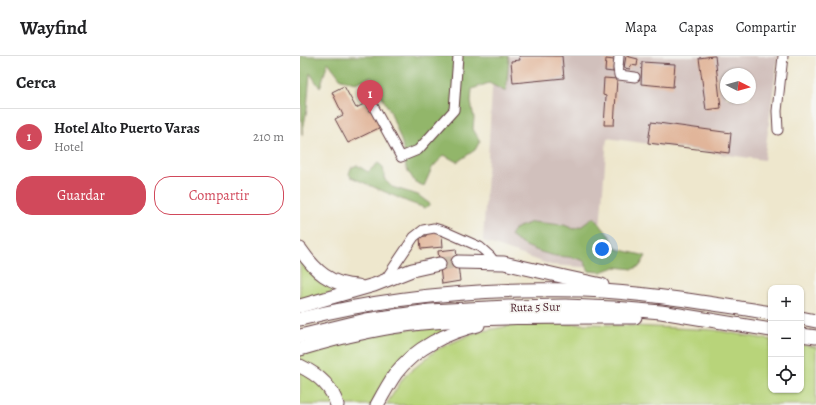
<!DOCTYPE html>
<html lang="es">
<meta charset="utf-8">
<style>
body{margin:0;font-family:Alegreya,serif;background:#f6f6f6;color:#202124}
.controls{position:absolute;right:12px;bottom:12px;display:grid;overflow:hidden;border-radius:8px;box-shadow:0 1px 3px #0004}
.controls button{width:36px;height:36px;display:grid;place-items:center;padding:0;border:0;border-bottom:1px solid #e0e0e0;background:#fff;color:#202124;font:20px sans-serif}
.compass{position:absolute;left:420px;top:12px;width:36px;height:36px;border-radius:50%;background:#fff;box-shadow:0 1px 3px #0004;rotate:96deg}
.you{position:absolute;left:302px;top:193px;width:14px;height:14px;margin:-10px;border:3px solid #fff;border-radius:50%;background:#1a73e8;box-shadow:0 0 0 6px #1a73e833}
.badge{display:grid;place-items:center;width:26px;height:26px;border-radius:50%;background:#d1495b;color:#fff;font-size:13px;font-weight:700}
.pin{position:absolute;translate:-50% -33px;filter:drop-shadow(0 1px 2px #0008)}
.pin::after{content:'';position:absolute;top:21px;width:14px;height:12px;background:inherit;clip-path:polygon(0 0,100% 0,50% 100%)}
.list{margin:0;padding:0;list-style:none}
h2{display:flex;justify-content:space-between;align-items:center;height:52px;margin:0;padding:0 16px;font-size:17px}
h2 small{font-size:13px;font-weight:400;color:#757577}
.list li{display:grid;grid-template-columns:26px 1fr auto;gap:12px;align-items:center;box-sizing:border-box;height:56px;padding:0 16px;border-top:1px solid #e0e0e0}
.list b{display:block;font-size:15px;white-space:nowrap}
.list p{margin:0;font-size:13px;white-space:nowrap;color:#757577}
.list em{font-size:13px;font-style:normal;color:#757577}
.actions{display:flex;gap:8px;padding:12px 16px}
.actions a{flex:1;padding:9px 0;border:1px solid #d1495b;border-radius:16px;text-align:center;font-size:14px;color:#d1495b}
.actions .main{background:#d1495b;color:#fff}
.icon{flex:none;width:22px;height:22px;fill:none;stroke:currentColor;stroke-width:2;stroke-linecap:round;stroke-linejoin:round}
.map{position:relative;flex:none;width:516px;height:349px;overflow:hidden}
header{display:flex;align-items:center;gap:24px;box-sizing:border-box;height:56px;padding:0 20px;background:#fff;border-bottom:1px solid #e0e0e0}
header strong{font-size:19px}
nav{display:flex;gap:22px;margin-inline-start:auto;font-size:14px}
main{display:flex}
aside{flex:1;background:#fff}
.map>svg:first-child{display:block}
.industrial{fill:#d1c0bc;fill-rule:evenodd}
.green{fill:#b8d47a;stroke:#817a52}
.forest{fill:#92b66a;stroke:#6e6a4a}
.building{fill:#e1b59a}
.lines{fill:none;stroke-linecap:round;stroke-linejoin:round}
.highway-tunnel{stroke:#cdbfad;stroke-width:13;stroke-dasharray:13 6;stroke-linecap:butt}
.minor-casing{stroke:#633d43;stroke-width:11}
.highway-casing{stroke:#633d43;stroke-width:15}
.minor{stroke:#fff;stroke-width:9}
.highway{stroke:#fff;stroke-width:13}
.labels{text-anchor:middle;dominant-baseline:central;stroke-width:4;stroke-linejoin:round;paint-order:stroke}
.street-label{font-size:12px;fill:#4a1f2b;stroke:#f6f6f2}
</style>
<header>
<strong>Wayfind</strong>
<nav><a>Mapa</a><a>Capas</a><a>Compartir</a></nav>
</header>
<main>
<aside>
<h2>Cerca<small></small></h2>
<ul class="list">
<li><span class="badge">1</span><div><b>Hotel Alto Puerto Varas</b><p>Hotel</p></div><em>210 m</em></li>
</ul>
<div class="actions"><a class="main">Guardar</a><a>Compartir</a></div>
</aside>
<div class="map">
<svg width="516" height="349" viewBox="0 0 516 349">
<rect width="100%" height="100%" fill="#f6f6f2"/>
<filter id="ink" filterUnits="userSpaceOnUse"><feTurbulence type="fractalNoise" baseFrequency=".025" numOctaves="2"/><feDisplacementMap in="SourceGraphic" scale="8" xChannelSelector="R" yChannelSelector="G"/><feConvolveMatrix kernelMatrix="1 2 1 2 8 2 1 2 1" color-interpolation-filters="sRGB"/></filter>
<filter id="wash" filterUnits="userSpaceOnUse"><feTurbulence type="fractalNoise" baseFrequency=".012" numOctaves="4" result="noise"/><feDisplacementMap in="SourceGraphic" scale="16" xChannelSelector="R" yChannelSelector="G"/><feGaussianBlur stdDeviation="0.9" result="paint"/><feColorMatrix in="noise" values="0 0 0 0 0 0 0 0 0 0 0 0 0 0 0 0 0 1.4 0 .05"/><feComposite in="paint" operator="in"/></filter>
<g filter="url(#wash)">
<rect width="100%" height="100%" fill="#eee7cd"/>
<path class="industrial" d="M194 0H478L464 104 307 82 297 212 251 209 183 185ZM426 18H450V42H426Z"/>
<g class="green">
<path d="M0 202 45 233 0 245Z"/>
<path d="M164 267 128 285 72 349H0V297L92 275Z"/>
<path d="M218 268H293L414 274 471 284V334H501V289L516 291V349H86L104 321 136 294 174 277Z"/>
</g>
<g class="forest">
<path d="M0 0H208L209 3 206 36 189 27 172 33 171 46 174 62 173 73 180 85 175 94 157 106 144 99 132 112 124 130 115 126 106 112 102 87 91 57 71 21 55 27 41 23 28 6 20 32 10 17 7 53 2 79Z"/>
<path d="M78 107 83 111 85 124 92 131 118 139 130 148 125 152 108 146 51 121 49 118 51 112 57 109 68 116Z"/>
<path d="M294 161 311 182 317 193 346 200 340 210 333 213 315 211 301 216 289 215 284 205C275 201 267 201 256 200 245 198 217 189 211 179L214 173 232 166 264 169 274 173 282 170Z"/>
</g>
<g id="blocks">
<g class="building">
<path d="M219 0H262L264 22 213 27 211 5 220 4Z"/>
<path d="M326 0 338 3 337 10 331 9 330 13 324 12Z"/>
<path d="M413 0H415L421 52 406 54 399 2Z"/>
<path d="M306 3 314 4 313 16 305 15Z"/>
<path d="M342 6 375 8 373 31 341 28Z"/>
<path d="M304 22 317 23 314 69H304L306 40 303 39Z"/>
<path d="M44 30 56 52 68 46 81 71 48 87 35 63 43 59 32 36Z"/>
<path d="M351 66 431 77 429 97 348 87Z"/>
<path d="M137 175 138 179H142L143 191 121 193 120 181 126 180V176Z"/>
<path d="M156 193 160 225 142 228 138 195Z"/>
</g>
</g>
</g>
<g filter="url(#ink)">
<use href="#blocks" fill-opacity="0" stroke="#633d43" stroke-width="1"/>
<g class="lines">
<path class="highway-tunnel" d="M139 208 158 206"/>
<g class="minor-casing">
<g id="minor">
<path d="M319 0 318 12 319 19 335 21"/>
<path d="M72 48 101 101 118 94 154 54 158 0"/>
<path d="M478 74 477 55 483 0"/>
<path d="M85 224 114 181 123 174 134 172 144 175 180 191 190 200 194 205"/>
</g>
</g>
<g class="highway-casing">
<g id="highway">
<path d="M0 193C15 215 30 229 58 230"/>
<path d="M158 206 204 207 265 221 302 229"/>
<path d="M0 250 74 229 112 214 139 208"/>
<path d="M501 262 516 265"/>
<path d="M0 263C74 244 145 236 221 234 249 234 276 233 303 235 360 239 415 248 471 257"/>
<path d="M501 279 516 281"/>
<path d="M0 280 66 264 130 255 207 251 265 250 314 252 361 256 471 274"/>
<path d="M0 293C40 281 81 271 122 267 193 260 264 261 335 261"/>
<path d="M0 310C17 318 32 330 37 349"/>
<path d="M77 349C83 338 89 327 96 317 115 292 148 276 178 269"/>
</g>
</g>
<use href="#minor" class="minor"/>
<use href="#highway" class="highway"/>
</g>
</g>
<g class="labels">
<g class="street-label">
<text transform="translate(235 251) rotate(-1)">Ruta 5 Sur</text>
</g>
</g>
</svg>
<div class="controls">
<button>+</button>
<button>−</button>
<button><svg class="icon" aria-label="locate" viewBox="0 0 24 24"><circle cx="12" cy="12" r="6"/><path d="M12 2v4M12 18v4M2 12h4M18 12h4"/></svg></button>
</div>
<svg class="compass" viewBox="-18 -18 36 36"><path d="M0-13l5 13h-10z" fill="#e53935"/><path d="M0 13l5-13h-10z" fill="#757577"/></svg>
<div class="you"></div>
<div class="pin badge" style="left:70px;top:57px">1</div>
</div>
</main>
